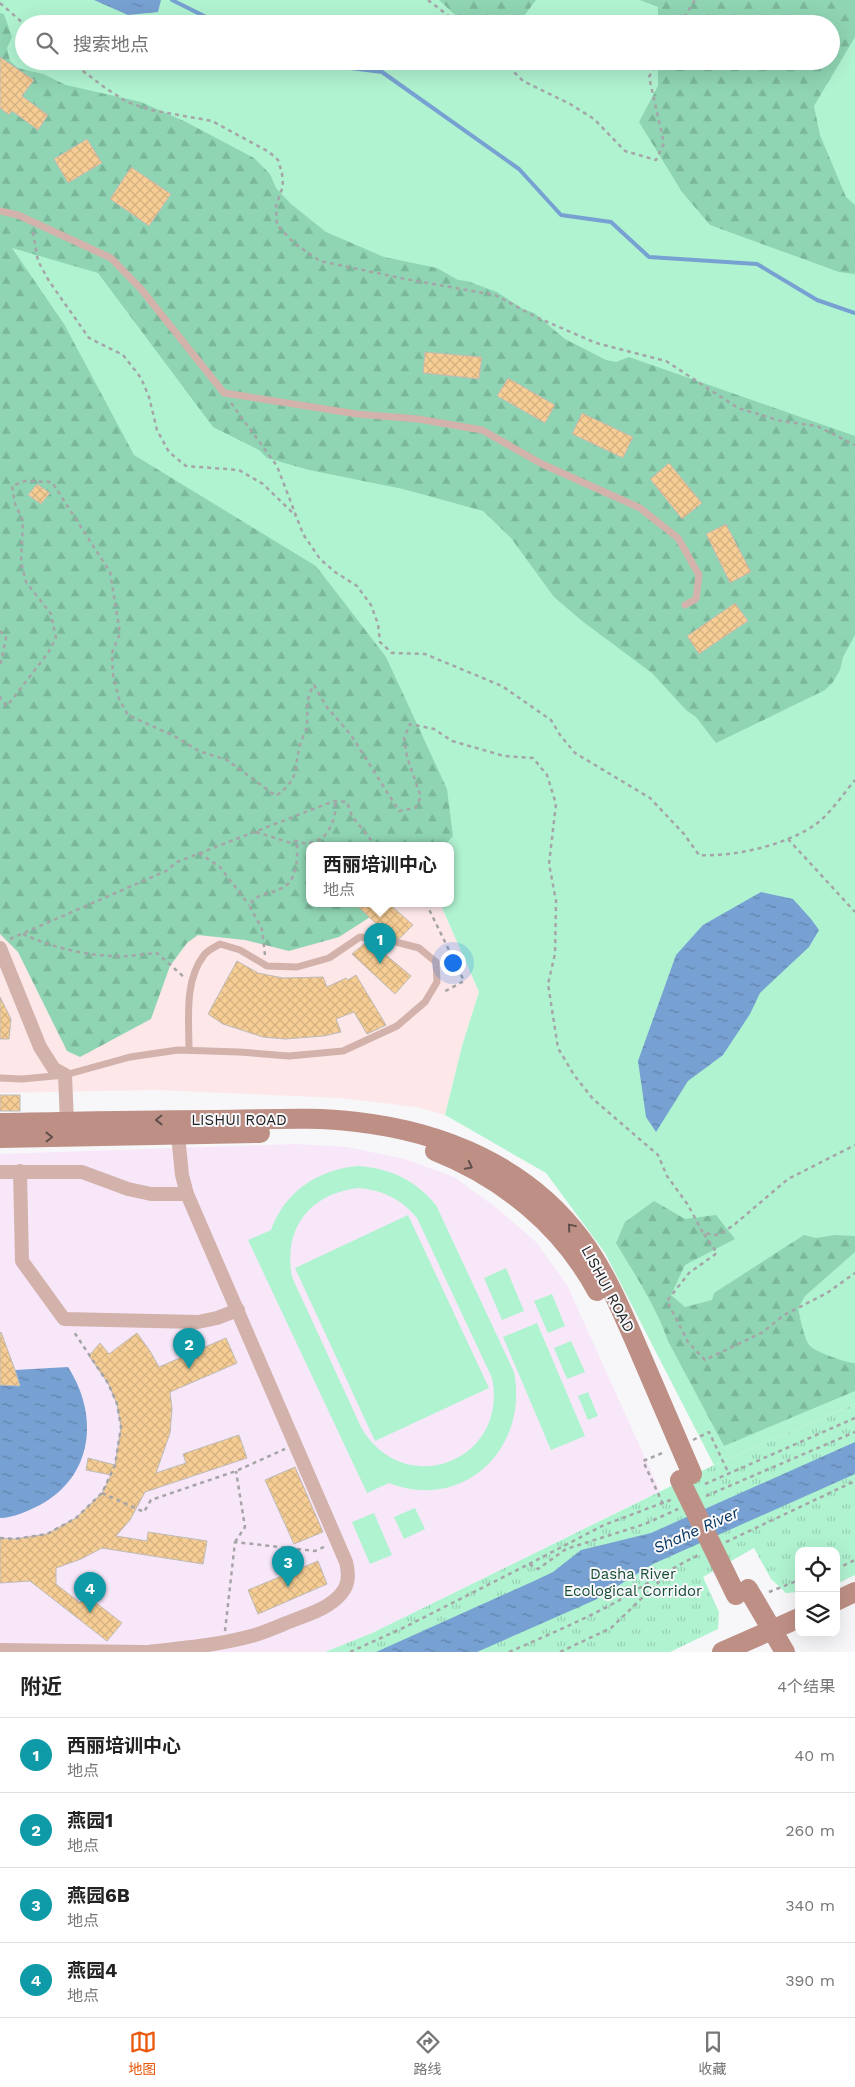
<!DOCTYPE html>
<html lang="zh">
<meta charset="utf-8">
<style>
body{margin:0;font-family:"Work Sans","Noto Sans SC",sans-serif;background:#f6f6f6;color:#222}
.controls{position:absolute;right:15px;bottom:15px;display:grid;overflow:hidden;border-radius:10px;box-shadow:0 5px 20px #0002}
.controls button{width:45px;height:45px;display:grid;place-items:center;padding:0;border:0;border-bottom:1px solid #e0e0e0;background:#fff;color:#222;font:25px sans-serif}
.you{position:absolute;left:452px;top:962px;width:18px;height:18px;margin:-12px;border:4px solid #fff;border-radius:50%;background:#1a73e8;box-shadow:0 0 0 8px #1a73e833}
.badge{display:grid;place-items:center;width:32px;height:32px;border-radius:50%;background:#ea580c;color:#fff;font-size:16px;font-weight:700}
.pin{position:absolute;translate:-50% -41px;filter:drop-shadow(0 1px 2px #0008)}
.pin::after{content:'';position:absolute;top:26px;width:18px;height:15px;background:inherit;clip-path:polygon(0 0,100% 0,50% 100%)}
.popup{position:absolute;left:306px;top:842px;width:148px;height:65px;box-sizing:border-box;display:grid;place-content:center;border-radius:10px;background:#fff;filter:drop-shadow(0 1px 4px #0005);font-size:16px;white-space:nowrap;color:#767676}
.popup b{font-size:19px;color:#222}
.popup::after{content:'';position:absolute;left:50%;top:100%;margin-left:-10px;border:10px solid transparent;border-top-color:#fff}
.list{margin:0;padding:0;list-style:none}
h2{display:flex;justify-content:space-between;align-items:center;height:65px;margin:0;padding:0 20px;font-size:21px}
h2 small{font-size:16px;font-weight:400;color:#767676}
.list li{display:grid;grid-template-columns:32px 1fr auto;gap:15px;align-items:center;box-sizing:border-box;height:75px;padding:0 20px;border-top:1px solid #e0e0e0}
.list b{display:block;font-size:19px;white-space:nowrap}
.list p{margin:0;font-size:16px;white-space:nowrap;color:#767676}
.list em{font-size:16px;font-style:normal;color:#767676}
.icon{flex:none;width:28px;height:28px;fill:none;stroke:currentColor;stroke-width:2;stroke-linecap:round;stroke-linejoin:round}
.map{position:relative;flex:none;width:855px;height:1652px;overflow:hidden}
.search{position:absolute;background:#fff;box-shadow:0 5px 20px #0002;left:15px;right:15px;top:15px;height:55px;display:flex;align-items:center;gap:12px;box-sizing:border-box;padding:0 18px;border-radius:28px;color:#767676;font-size:19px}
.sheet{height:365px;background:#fff}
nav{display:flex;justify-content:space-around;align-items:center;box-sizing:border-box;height:70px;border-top:1px solid #e0e0e0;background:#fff;font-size:14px;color:#767676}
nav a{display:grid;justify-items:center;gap:2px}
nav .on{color:#ea580c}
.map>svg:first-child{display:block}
.commercial{fill:#fde7e9}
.education{fill:#f8e7f9}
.green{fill:#b0f3d1;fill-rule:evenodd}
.forest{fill:url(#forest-firs)}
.park{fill:url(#park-tufts)}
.water{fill:url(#water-ripples)}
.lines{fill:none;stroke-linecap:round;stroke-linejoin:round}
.stream{stroke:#77a1d2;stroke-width:4}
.building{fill:url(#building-cross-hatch);stroke:#bdbbb9}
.path{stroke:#a5a5a8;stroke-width:2.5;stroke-dasharray:4 4;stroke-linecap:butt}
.lane{stroke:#d2b2aa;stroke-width:7}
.street{stroke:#d2b2aa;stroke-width:14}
.secondary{stroke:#be9085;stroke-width:20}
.secondary-bridge{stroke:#be9085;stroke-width:20}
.oneway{stroke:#604e4a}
.labels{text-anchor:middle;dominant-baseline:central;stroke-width:4;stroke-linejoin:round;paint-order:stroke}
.street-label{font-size:15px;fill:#222223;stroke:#f7f7fa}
.park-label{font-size:15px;fill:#174d37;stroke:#f7f7fa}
.water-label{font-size:16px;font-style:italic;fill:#00305d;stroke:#f7f7fa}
</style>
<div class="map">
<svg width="855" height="1652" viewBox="0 0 855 1652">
<defs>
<pattern id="forest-firs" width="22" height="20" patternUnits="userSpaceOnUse" patternTransform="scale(1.25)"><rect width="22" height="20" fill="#8fd5b3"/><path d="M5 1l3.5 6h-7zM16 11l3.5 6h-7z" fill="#7bb79a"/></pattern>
<pattern id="park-tufts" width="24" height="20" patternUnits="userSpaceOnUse" patternTransform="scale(1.25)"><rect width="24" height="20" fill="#b0f3d1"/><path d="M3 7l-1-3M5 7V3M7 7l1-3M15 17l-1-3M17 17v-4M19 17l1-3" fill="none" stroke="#97d0b3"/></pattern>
<pattern id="water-ripples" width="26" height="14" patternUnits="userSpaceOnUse" patternTransform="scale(1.25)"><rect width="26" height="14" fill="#77a1d2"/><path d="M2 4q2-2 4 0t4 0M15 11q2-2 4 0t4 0" fill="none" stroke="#6183aa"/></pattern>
<pattern id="building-cross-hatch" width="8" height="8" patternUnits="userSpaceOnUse" patternTransform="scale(1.25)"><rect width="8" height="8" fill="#f6cd95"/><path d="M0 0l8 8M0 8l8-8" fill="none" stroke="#d3b080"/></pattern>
</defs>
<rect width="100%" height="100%" fill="#f7f7fa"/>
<path class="commercial" d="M310 845V903H440L479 992 462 1046 445 1115 417 1107 340 1098 156 1090 0 1093V934L30 922Z"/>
<path class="education" d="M295 1144 347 1147 405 1159 454 1177 498 1209 536 1242 567 1285 660 1491 372 1633 325 1652H0V1154Z"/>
<g class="green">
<path d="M0 0H855V1404L714 1465 605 1253 546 1173 445 1115 462 1046 479 992 440 903H450V845H407L375 807 30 922 0 934ZM24 24H831V61H24Z"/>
<path d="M357 1166C391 1168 415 1180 436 1205L514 1372C529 1448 464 1512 389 1483L367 1493 248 1240 271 1230C285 1191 318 1170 357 1166ZM358 1188C383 1190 401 1199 417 1218L492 1378C509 1462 403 1501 361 1427L292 1277C283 1229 309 1194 358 1188Z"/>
<path d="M408 1215 489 1388 375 1441 295 1268Z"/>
<path d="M506 1268 524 1311 502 1320 484 1278Z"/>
<path d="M552 1294 565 1326 548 1333 534 1301Z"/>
<path d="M537 1323 585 1436 551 1450 503 1337Z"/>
<path d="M571 1341 585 1372 567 1379 554 1348Z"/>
<path d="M588 1392 598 1416 588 1420 578 1396Z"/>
<path d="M415 1508 425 1529 404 1539 394 1517Z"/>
<path d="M374 1513 392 1555 370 1564 352 1522Z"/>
</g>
<g class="forest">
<path d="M439 0H536L518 24H465Z"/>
<path d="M640 0H855V37L814 106 820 135 846 197 855 205V274L839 272 710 225 682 192 639 122 658 86V61H831V24H658V7Z"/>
<path d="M0 13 4 14 12 37 7 48 10 61 18 68 43 74 66 85 141 102 186 122 254 158 270 174 276 188 291 204 326 232 384 257 437 268 458 280 467 281 497 292 523 309 534 313 565 339 606 360 616 362 629 357 855 436V635L843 657 840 670 833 682 825 690 716 743 696 717 686 710 652 673 582 621 554 597 511 538 483 511 403 489 309 470 267 458 259 450 213 427 98 273 12 248 64 324 134 455 316 566 386 657 447 789 453 836 445 845H310V903H392L339 937 289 951 245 940 198 935 187 943 170 966 151 1019 80 1057 67 1051 18 952 0 934Z"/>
<path d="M654 1201 685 1219 716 1215 735 1239 685 1265 671 1295 685 1307 712 1300 714 1293 804 1235 816 1238 835 1235 855 1236V1252L805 1296 798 1308C800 1317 804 1339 810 1346 816 1352 846 1363 855 1363V1391L724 1446 668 1341C656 1306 635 1275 616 1243L625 1222Z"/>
</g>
<path class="park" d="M855 1404V1575L836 1584V1551H799V1592L786 1593 771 1579 754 1548 703 1577 719 1612 718 1629 670 1652H325L372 1633 714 1465Z"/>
<g class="water">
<path d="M94 0H161L158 12 128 15Z"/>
<path d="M761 892 793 899 811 919 819 930 809 947 760 993 750 1014 723 1055 688 1081 656 1132 646 1117 638 1061 676 955 703 925Z"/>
<path d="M68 1367C99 1415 94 1476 40 1505 28 1511 13 1518 0 1518V1385H20L15 1370Z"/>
<path d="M855 1442V1474L653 1564 595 1600 477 1652H376L534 1581 553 1572 581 1550 651 1533Z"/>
</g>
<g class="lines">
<g class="stream">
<path d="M172 0 220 24"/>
<path d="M295 61 382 72 519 169 561 215 611 222 649 257 757 264 817 300 855 313"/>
</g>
</g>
<g class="building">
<path d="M0 57 34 80 22 96 48 115 38 130 12 111 9 115 0 108Z"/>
<path d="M87 139 102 163 68 183 54 159Z"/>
<path d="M131 167 171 194 149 226 110 199Z"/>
<path d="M425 352 482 357 479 379 423 373Z"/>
<path d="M508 378 555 405 545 423 497 396Z"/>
<path d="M582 413 633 437 623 458 572 434Z"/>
<path d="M669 463 702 503 682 519 650 479Z"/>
<path d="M37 484 50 493 41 504 28 495Z"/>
<path d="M726 524 751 572 730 583 706 534Z"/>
<path d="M735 603 748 621 699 654 687 636Z"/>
<path d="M354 903H388L413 925 400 938 392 939V946L386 955 411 976 395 994 352 954 365 943 384 945 388 944 389 940 387 936 375 934 381 928Z"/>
<path d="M237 961 258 973 283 978 323 977 327 987 346 978 348 980 356 975 386 1025 367 1034 354 1012 336 1019 341 1032 324 1036 285 1039 263 1037 223 1024 208 1014Z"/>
<path d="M0 997 11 1019 9 1039H0Z"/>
<rect x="0" y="1095" width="20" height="16"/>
<path d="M1 1332 15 1370 20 1386 0 1385V1333Z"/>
<path d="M137 1333 150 1351 159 1367 226 1338 237 1363 170 1392 172 1409 170 1433 156 1473 186 1463 183 1454 239 1435 247 1458 145 1492 130 1520 116 1536 147 1541 148 1532 207 1541 203 1564 102 1548 81 1559 56 1568V1584L80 1603 86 1595 122 1623 107 1641 30 1581 0 1583V1538L15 1539 47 1534 76 1518 102 1493 111 1475 86 1470 88 1458 115 1465 121 1427 117 1404 108 1383 89 1356 100 1343 109 1354Z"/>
<path d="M295 1467 323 1532 294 1544 265 1480Z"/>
<path d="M318 1561 327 1584 258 1614 248 1590Z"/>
</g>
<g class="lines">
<g class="path">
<path d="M428 0 459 24"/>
<path d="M0 3 24 24"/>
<path d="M680 24 695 0"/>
<path d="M70 61 104 87 127 102 151 110 212 121 269 152 278 160 282 173 283 186 276 206 277 225 295 244 320 261 405 279 495 295 536 317 596 343 666 361 738 408 781 421 817 426 855 445"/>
<path d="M503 61 523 81 570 104 594 119 625 151 656 160 664 143 649 77 658 61"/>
<path d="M33 232 38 261 49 281 89 338 123 355 141 378 149 397 157 430 169 452 186 466 239 470 263 484 296 516"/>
<path d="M231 403 277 466 303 534 320 559 335 572 357 586 371 605 378 624 380 642 392 653 425 654 502 686 551 720 560 735 575 753 650 798 684 834 699 855C734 857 787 845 816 824 830 814 844 793 855 780"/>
<path d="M0 631 6 637 0 667"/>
<path d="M0 696 1 700 7 706 48 653 56 638 51 614 26 582 21 562 23 521 15 504 12 486 25 481 52 482 110 572 120 633 112 653 113 675 119 699 128 715 176 737 199 751 227 760 276 796C301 777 293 771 300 745 302 738 307 730 307 723 308 706 305 700 314 685L326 706 351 735 399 811 415 808 421 797 407 757 404 738 410 724 434 729 452 741 473 747 504 756 533 758 547 775 556 804 549 864 556 901 555 954 548 984 558 1048 574 1075 593 1099 658 1155 667 1176 688 1205 703 1233 719 1235 735 1224 788 1179 855 1145"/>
<path d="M256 832 291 843 297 841 307 844C311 842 318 841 322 838 330 832 339 811 334 801"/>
<path d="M788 839 855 912"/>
<path d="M199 853 220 867 249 905"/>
<path d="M426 903 464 981 442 993"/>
<path d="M23 934C51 947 83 955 114 956 128 957 143 954 157 953L185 978"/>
<path d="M10 939 166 871 177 862 334 801 347 802 352 816 375 845"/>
<path d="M265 955 262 929 249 905C261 891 265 896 280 889 299 881 297 858 297 841"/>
<path d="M704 1234 717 1253 689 1273 667 1301 688 1342 705 1360 763 1332 784 1315 827 1293 855 1273"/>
<path d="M693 1440 709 1432 729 1474"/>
<path d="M705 1484 855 1418"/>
<path d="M102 1493 144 1512 151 1500 236 1471 285 1449"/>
<path d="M706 1496 855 1432"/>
<path d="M663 1504 643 1461 665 1452"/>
<path d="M0 1538 15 1539 47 1534 76 1518 102 1493 115 1465 121 1427 117 1404 108 1383 74 1332"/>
<path d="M235 1542 245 1527 236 1471"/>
<path d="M726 1542 855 1481"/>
<path d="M529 1564 604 1525 673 1499"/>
<path d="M836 1569 855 1560"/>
<path d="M769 1592 799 1580"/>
<path d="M225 1631 235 1542 315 1551 326 1546"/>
<path d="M350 1652 405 1627 529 1564 538 1569 566 1549 645 1524 678 1509"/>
<path d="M509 1652C546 1636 583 1620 618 1601 645 1585 671 1568 699 1555"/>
<path d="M560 1652 611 1628 672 1569"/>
</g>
<g class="lane">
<path d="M0 211 18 215 111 258 141 289 224 393 357 414 418 419 482 430 542 464 640 508 678 538 699 575 696 599 685 605"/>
<path d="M189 1050C189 1019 184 981 204 955 208 950 215 947 220 944L240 950 267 966 297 967 329 958 360 937 384 940"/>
<path d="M0 1078 22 1079 65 1075 130 1057 178 1050 239 1052 289 1056 343 1051 397 1026 425 1002 437 982 436 962 419 948 396 942"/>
</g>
<g class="street">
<path d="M0 948 40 1047 54 1069 65 1075 67 1122"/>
<path d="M20 1171 22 1261 64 1319 198 1322 217 1318 238 1310"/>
<path d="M0 1172H82L128 1189 151 1194H187"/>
<path d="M0 1650 144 1652"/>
<path d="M148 1652C184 1648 220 1645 255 1635 268 1631 281 1625 294 1620 310 1614 329 1608 341 1594 349 1585 349 1573 346 1562L187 1194 182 1175 178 1135"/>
</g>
<g class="secondary">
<path d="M0 1123C72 1122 144 1120 216 1120 263 1120 311 1116 357 1122 444 1132 528 1167 581 1239 607 1274 623 1314 640 1353 657 1393 675 1434 692 1474"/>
<path d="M0 1138 260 1133"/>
<path d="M435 1151C503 1178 562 1226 597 1291"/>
<path d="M748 1589 785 1652"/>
<path d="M836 1601 855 1592"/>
<path d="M722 1652 799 1618"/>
</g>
<path class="secondary-bridge" d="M680 1480 736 1595"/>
</g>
<defs><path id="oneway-chevron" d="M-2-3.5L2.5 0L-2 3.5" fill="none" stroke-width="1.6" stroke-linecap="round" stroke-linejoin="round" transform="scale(1.25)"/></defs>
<g class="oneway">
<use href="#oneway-chevron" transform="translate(159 1120) rotate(179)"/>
<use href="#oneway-chevron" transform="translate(49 1137) rotate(-1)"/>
<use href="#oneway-chevron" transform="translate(469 1166) rotate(27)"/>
<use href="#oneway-chevron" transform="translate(571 1227) rotate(-130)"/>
</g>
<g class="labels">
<g class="street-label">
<text x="239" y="1120">LISHUI ROAD</text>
<text transform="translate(608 1289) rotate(62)">LISHUI ROAD</text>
</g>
<g class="park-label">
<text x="633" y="1574">Dasha River<tspan x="633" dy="17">Ecological Corridor</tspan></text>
</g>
<g class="water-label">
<text transform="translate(696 1530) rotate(-24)">Shahe River</text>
</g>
</g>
</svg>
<div class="controls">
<button><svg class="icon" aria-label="locate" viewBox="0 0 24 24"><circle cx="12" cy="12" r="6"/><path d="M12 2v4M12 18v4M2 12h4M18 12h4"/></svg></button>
<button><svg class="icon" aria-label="layers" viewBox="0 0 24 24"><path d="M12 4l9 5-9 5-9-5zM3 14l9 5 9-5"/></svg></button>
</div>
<div class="you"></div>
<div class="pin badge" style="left:380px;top:964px;background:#0f9aa8">1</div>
<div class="popup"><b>西丽培训中心</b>地点</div>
<div class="pin badge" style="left:189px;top:1369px;background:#0f9aa8">2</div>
<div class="pin badge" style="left:288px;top:1587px;background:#0f9aa8">3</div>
<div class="pin badge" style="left:90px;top:1613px;background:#0f9aa8">4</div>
<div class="search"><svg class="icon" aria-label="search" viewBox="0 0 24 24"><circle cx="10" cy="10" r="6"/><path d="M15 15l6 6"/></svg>搜索地点</div>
</div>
<section class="sheet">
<h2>附近<small>4个结果</small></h2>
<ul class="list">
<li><span class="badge" style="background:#0f9aa8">1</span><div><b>西丽培训中心</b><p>地点</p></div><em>40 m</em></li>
<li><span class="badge" style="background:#0f9aa8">2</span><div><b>燕园1</b><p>地点</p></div><em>260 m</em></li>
<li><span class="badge" style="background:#0f9aa8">3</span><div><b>燕园6B</b><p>地点</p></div><em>340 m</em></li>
<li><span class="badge" style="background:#0f9aa8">4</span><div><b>燕园4</b><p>地点</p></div><em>390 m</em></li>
</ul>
</section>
<nav>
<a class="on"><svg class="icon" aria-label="map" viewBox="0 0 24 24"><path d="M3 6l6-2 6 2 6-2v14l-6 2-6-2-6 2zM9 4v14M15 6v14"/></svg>地图</a>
<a><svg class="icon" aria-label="directions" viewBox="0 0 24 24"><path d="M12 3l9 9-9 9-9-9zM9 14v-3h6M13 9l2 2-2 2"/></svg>路线</a>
<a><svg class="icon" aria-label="saved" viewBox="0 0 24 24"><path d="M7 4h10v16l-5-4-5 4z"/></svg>收藏</a>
</nav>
